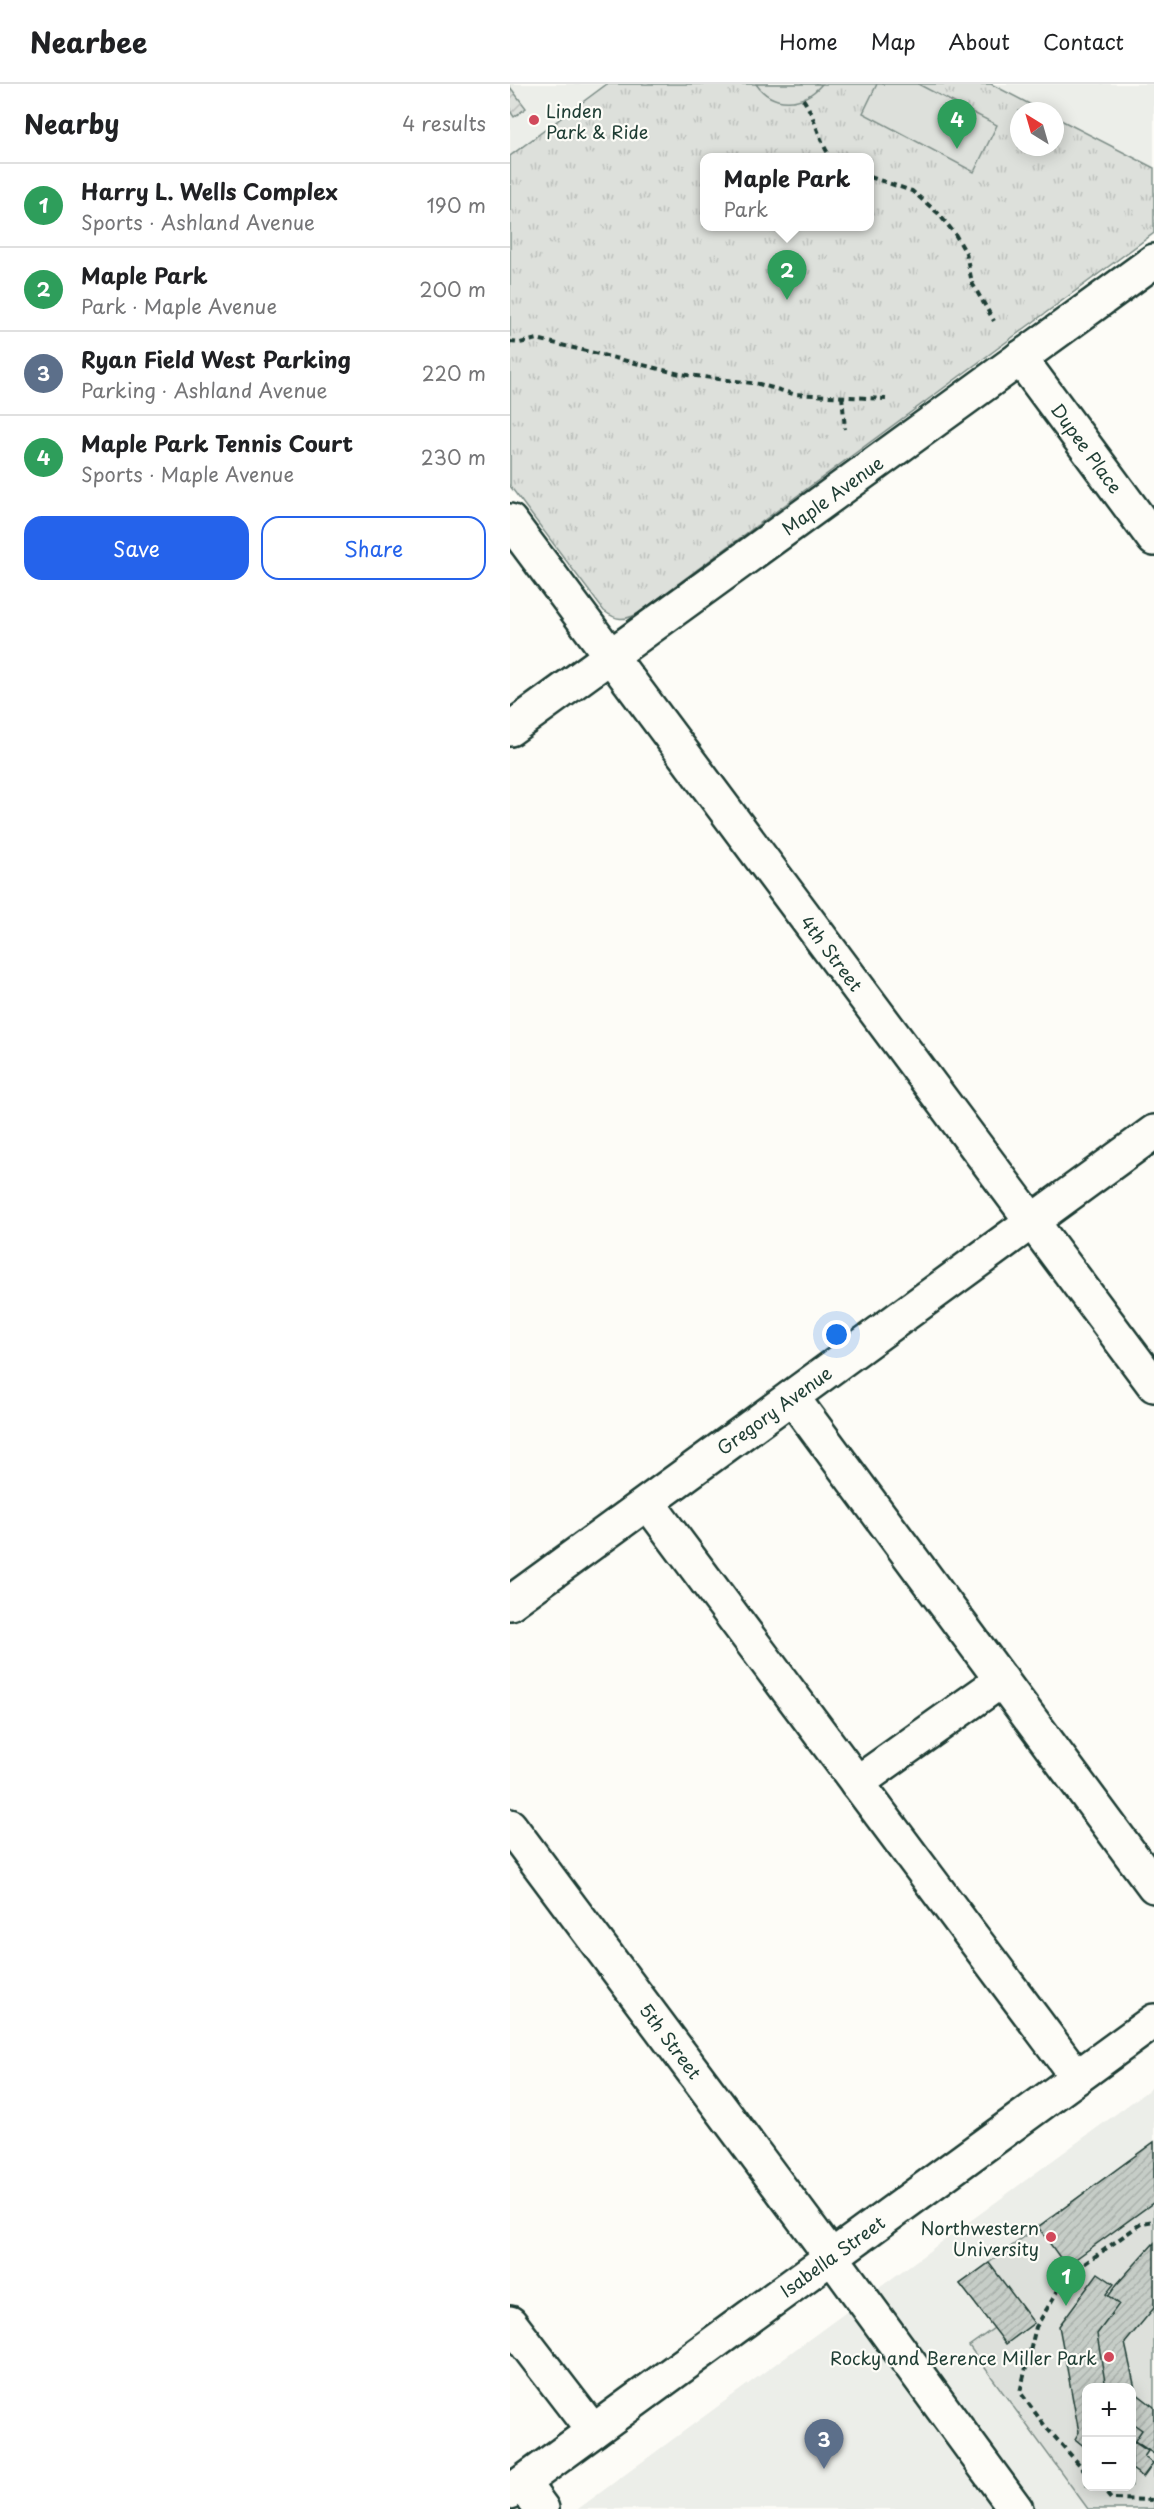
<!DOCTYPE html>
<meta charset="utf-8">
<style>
body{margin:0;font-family:"Playpen Sans",sans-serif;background:#f6f6f6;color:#202124}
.controls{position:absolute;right:18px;bottom:18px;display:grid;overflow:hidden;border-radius:12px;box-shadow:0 3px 15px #0003}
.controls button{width:54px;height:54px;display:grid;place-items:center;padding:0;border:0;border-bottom:2px solid #e0e0e0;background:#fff;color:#202124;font:30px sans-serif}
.compass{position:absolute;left:500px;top:18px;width:54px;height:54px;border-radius:50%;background:#fff;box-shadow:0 3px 15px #0003;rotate:323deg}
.you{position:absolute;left:327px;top:1251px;width:21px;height:21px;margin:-15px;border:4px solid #fff;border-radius:50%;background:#1a73e8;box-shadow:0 0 0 9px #1a73e833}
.badge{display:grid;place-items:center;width:39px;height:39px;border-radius:50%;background:#2563eb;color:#fff;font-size:20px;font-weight:700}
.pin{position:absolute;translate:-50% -50px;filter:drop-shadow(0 2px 3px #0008)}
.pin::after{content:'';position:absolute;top:32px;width:21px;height:18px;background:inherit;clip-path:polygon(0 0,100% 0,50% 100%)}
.popup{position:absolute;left:190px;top:69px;width:174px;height:78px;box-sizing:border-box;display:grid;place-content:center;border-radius:12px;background:#fff;filter:drop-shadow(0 2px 4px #0005);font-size:20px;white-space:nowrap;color:#757577}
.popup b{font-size:22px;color:#202124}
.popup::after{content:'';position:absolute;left:50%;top:100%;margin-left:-12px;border:12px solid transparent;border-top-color:#fff}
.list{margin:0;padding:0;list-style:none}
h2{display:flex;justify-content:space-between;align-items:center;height:78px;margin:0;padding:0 24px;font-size:26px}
h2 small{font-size:20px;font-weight:400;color:#757577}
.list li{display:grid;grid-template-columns:39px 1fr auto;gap:18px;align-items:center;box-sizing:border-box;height:84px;padding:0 24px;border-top:2px solid #e0e0e0}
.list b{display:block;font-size:22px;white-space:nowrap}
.list p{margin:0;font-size:20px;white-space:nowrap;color:#757577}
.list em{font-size:20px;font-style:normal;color:#757577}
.actions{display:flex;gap:12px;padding:18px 24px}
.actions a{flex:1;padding:14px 0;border:2px solid #2563eb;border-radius:18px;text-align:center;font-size:21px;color:#2563eb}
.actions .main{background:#2563eb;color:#fff}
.map{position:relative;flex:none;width:644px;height:2425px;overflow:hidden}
header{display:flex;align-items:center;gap:36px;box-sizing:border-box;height:84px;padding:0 30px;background:#fff;border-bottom:2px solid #e0e0e0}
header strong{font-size:28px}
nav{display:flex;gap:33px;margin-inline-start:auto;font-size:21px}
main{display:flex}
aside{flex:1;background:#fff}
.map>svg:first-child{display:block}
.built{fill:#eceee9;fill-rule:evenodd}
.park{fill:url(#park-tufts);stroke:#7e8e88;stroke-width:1.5;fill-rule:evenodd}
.garden{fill:url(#garden-furrows);stroke:#7e8e88;stroke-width:1.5}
.pitch{fill:#dde0db;stroke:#7e8e88;stroke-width:1.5;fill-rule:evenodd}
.building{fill:url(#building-hatch);stroke:#1f3d34;stroke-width:1.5}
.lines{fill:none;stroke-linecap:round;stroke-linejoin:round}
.minor-casing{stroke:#1f3d34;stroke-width:38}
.path{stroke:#1f3d34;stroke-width:4;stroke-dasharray:6 4.5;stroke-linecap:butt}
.minor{stroke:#fdfcf7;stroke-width:33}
.poi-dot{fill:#d1495b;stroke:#fdfcf7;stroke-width:2}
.labels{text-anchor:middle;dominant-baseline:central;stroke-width:4.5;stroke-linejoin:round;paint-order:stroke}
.poi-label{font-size:18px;fill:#1f3d34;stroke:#fdfcf7;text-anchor:end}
.street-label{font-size:18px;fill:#1f3d34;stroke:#fdfcf7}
</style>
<header>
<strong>Nearbee</strong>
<nav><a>Home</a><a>Map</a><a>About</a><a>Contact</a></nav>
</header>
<main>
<aside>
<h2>Nearby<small>4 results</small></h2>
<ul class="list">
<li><span class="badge" style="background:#2e9e5b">1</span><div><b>Harry L. Wells Complex</b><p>Sports · Ashland Avenue</p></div><em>190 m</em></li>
<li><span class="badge" style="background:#2e9e5b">2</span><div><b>Maple Park</b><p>Park · Maple Avenue</p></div><em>200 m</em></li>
<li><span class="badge" style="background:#5c6f8a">3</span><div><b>Ryan Field West Parking</b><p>Parking · Ashland Avenue</p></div><em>220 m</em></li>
<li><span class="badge" style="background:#2e9e5b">4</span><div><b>Maple Park Tennis Court</b><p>Sports · Maple Avenue</p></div><em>230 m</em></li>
</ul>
<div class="actions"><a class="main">Save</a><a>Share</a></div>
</aside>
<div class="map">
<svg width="644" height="2425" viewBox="0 0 644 2425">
<defs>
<pattern id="park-tufts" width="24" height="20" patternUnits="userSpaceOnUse" patternTransform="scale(1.5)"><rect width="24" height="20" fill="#dde0db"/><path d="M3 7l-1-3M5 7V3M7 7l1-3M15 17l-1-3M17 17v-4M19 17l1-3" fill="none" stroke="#bdc1bd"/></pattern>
<pattern id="garden-furrows" width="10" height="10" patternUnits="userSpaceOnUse" patternTransform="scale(1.5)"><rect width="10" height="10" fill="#dde0db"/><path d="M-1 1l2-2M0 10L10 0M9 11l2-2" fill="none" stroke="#bdc1bd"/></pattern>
<pattern id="building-hatch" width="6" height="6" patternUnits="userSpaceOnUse" patternTransform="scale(1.5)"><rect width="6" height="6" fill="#c6cdc7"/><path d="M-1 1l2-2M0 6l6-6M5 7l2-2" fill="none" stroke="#aab1ac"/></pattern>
</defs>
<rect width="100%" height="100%" fill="#fdfcf7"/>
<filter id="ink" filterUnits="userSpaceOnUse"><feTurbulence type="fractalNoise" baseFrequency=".0167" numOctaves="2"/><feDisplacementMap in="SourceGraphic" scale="12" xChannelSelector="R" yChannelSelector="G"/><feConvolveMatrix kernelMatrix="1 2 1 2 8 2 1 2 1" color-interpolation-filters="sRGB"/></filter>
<g filter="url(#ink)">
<g class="built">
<path d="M0 0H97L0 72Z"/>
<path d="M480 0H644V85L545 34V27H532Z"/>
<path d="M644 2002V2425H68ZM576 2304H622V2402H576Z"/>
</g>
<path class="park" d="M97 0H481L533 27H509V63H545V33L644 84V149L127 530C114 537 106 536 94 527L0 402V72ZM194 74H360V142H194Z"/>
<path class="garden" d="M0 3 16 24 4 33 0 27Z"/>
<g class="pitch">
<path d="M246 0H312C293 22 263 24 246 0Z"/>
<path d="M367 0H408L487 41 464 88 353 29Z"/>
<path d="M644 2058V2425H578L459 2262 484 2244 450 2200ZM576 2304H622V2402H576Z"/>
</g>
<g class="building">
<path d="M644 2058V2118L556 2182 528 2143Z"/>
<path d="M644 2159V2224L615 2259 626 2309 644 2323V2370L622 2355V2304H584L574 2247 607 2200Z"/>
<path d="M479 2179 524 2239 496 2260 450 2200Z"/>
<path d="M588 2189 604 2200 596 2210 609 2220 587 2250 596 2304H576V2364L565 2355 569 2348 549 2242Z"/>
<path d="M622 2339 632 2346 624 2358 638 2367 634 2373 643 2379 633 2393 622 2385Z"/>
</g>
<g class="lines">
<g class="minor-casing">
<g id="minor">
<path d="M510 274 644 455"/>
<path d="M0 437 644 1301"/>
<path d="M0 645 644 177"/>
<path d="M282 1313 644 1802"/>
<path d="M138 1419 567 1993"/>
<path d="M0 1519 644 1048"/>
<path d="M347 1699 492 1596"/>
<path d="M0 1742 321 2172 506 2425"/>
<path d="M0 2239 83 2347"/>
<path d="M13 2399 32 2425"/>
<path d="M0 2408 644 1937"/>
</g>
</g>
<g class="path">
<path d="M293 15C306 34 308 55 321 74"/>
<path d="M360 93 402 107 428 129 445 150 456 169 462 199 484 237"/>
<path d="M0 258 10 259 27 255 170 290 249 300 283 310 376 315"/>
<path d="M332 312 335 345"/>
<path d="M576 2388 535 2342 510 2308 526 2243 556 2193 632 2139 644 2137"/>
<path d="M590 2402 601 2415 644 2416"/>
</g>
<use href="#minor" class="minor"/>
</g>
</g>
<g class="poi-dot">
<circle cx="24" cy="36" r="6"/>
<circle cx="541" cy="2153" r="6"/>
<circle cx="599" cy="2273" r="6"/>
</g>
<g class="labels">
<g class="poi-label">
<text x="36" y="26" text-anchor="start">Linden<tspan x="36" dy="21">Park &amp; Ride</tspan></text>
<text x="529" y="2143">Northwestern<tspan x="529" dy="21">University</tspan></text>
<text x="587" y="2273">Rocky and Berence Miller Park</text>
</g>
<g class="street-label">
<text transform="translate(577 364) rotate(54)">Dupee Place</text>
<text transform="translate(322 411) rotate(-36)">Maple Avenue</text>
<text transform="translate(322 869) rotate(53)">4th Street</text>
<text transform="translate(264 1326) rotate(-36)">Gregory Avenue</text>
<text transform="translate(161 1957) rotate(53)">5th Street</text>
<text transform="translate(322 2172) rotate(-36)">Isabella Street</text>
</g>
</g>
</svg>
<div class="controls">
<button>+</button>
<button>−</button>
</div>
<svg class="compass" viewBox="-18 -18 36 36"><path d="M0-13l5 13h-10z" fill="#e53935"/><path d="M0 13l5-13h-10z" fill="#757577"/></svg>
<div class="you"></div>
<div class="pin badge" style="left:556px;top:2222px;background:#2e9e5b">1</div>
<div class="pin badge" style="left:277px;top:216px;background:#2e9e5b">2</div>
<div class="popup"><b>Maple Park</b>Park</div>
<div class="pin badge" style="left:314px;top:2385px;background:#5c6f8a">3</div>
<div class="pin badge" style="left:447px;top:65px;background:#2e9e5b">4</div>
</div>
</main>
